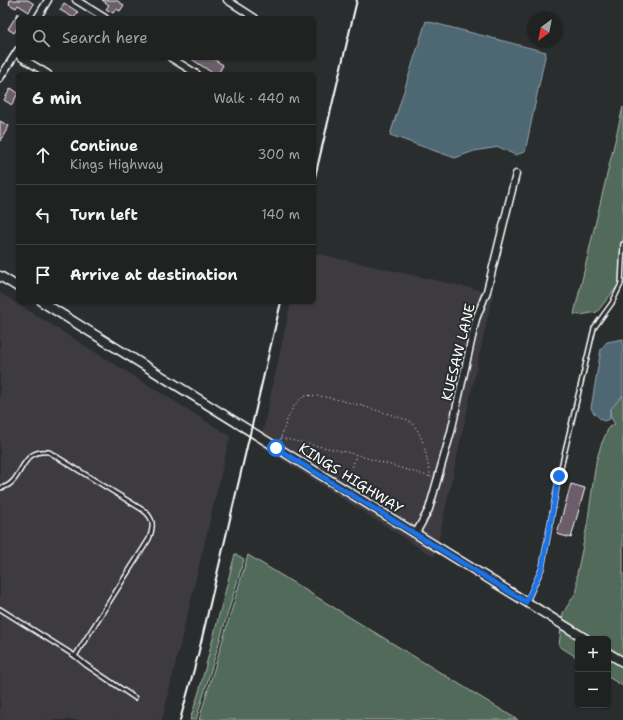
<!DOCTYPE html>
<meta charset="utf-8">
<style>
body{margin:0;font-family:"Shantell Sans",sans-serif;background:#2d2f2f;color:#f1f3f6}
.controls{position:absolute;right:12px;bottom:12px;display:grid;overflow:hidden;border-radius:6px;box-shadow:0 1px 3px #0004}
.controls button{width:36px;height:36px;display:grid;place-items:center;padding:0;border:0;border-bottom:1px solid #3d3f40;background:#202222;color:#f1f3f6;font:20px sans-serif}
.compass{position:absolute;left:527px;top:12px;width:36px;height:36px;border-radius:50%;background:#202222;box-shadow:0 1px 3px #0004;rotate:212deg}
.stop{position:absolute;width:12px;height:12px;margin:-9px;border:3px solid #1a73e8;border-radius:50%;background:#fff}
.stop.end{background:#1a73e8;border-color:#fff;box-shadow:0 1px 4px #0008}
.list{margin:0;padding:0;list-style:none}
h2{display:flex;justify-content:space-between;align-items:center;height:52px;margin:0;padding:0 16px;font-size:17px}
h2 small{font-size:13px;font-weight:400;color:#a2a4a5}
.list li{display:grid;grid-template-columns:26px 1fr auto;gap:12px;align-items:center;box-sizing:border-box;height:60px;padding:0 16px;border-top:1px solid #3d3f40}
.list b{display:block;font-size:15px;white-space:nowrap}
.list p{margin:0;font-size:13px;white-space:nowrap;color:#a2a4a5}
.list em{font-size:13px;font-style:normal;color:#a2a4a5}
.icon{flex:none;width:22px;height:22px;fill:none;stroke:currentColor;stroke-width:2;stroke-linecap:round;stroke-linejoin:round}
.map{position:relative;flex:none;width:623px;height:720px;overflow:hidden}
.search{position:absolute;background:#202222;box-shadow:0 1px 3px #0004;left:16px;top:16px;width:300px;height:44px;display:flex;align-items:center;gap:10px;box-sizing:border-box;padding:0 14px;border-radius:6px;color:#a2a4a5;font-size:15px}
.panel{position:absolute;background:#202222;box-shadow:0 1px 3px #0004;left:16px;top:72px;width:300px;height:232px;border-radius:6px}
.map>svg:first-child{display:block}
.built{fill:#3e3b40}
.green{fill:#516b5a;stroke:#a8b5ac}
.water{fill:#4e6773;stroke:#95a4ab}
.building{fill:#6c5d6a;stroke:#fff}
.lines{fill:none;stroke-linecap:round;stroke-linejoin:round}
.service-casing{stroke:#fff;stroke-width:6}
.minor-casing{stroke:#fff;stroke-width:9}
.tertiary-casing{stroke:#fff;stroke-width:11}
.path{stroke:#fff;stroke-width:1;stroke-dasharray:1 3;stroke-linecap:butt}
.service{stroke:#2a2d2e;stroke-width:3}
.minor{stroke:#2a2d2e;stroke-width:6}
.tertiary{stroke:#2a2d2e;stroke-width:8}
.rail{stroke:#fff;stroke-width:2}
.route{stroke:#1a73e8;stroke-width:5}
.labels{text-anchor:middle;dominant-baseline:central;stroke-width:4;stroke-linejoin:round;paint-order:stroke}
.street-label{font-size:14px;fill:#fff;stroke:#2a2d2e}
</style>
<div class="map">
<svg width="623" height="720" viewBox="0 0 623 720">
<rect width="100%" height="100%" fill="#2a2d2e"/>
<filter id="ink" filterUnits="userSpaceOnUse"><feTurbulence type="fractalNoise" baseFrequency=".025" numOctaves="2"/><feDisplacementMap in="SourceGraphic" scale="8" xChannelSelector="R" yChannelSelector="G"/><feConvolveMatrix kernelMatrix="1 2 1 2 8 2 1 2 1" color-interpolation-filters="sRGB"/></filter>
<g filter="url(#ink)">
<g class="built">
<path d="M314 253 483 291 473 319 448 431 426 508 415 528 262 435 291 302H314Z"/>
<path d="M490 292 493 293 438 542 420 532 432 510 455 433 479 320Z"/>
<path d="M0 293 230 436 162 720H0Z"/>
<path d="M260 442 436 550 434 557 259 445Z"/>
</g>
<g class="green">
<path d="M623 107V279L597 312 580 315 574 314Z"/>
<path d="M623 395V658L608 648V639H593L562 620 563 613 577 591V574L587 526 596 462 601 445 609 427 615 424C605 410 612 406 623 395Z"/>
<path d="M235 554 244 559 196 720H190L199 692Z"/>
<path d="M248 555 518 720H199Z"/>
<path d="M561 628 579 639 578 658 559 646Z"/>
<path d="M608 657 623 667V686L608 677Z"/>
</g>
<g class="water">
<path d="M426 21 546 52 525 152 515 155 499 147 474 151 455 158 390 135Z"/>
<path d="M623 339V395L610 410V419L603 421 593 412 591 408 601 349 607 342Z"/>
</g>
<g class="building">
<path d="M9 0H28L34 4 29 12 18 5 16 8 9 4 10 1Z"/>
<path d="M102 0H116L124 5 120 11 116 9 113 13 106 9 109 5Z"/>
<path d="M64 3 78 12 74 18 60 10Z"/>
<path d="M18 13V27L14 33 8 29Z"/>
<path d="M190 58H212L223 65 218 74H214Z"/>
<path d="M11 88 18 93 12 105 4 100Z"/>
<path d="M0 121 9 126 0 141Z"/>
<path d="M571 484 585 488 571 538 557 534Z"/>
</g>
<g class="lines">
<g class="service-casing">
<g id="service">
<path d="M0 488C24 485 18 448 49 452L143 510C154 518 154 526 149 539L75 656 0 609"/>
<path d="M527 601 542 568 559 476 594 328 612 303 621 284 623 244"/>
<path d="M75 656 86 665 135 698"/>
</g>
</g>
<g class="minor-casing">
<g id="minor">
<path d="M76 0 105 18"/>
<path d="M227 0 255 18"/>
<path d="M37 18 48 0"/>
<path d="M22 58 48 74"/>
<path d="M171 58 197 74"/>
<path d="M0 78 18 50"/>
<path d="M416 533 429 509 451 432 476 319 487 291 516 174"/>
</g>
</g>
<g class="tertiary-casing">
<g id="tertiary">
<path d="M0 276 18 287"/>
<path d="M42 302 586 639"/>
<path d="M608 653 623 662"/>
</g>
</g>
<g class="path">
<path d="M281 438 350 453 431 477"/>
<path d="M280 440C285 426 290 406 303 397 315 389 391 415 408 420 425 432 426 459 431 478"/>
<path d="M348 482 356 455"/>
</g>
<use href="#service" class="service"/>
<use href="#minor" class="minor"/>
<use href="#tertiary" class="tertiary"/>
<g class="rail">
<path d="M314 181 357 0"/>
<path d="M180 720 198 655 281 302"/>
</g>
</g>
</g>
<g class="lines" filter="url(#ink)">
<path class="route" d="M276 448 526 602 542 568 559 476"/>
</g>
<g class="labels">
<g class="street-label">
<text transform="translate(458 352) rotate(-76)">KUESAW LANE</text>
<text transform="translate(351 478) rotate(32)">KINGS HIGHWAY</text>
</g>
</g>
</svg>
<div class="controls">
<button>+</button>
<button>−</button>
</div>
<svg class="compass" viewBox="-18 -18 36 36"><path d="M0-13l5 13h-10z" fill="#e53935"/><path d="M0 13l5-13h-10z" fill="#a2a4a5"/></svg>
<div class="stop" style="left:276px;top:448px"></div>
<div class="stop end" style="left:559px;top:476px"></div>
<div class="search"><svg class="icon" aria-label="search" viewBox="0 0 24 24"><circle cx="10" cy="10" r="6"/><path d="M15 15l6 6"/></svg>Search here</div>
<section class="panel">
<h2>6 min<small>Walk · 440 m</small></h2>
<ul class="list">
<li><svg class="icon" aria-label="ahead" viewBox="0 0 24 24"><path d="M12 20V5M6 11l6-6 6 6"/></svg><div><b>Continue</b><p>Kings Highway</p></div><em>300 m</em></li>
<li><svg class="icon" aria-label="left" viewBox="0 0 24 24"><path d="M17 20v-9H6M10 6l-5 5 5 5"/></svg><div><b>Turn left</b></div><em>140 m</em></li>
<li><svg class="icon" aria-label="arrive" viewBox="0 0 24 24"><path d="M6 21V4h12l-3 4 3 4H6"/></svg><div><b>Arrive at destination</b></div></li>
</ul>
</section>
</div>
